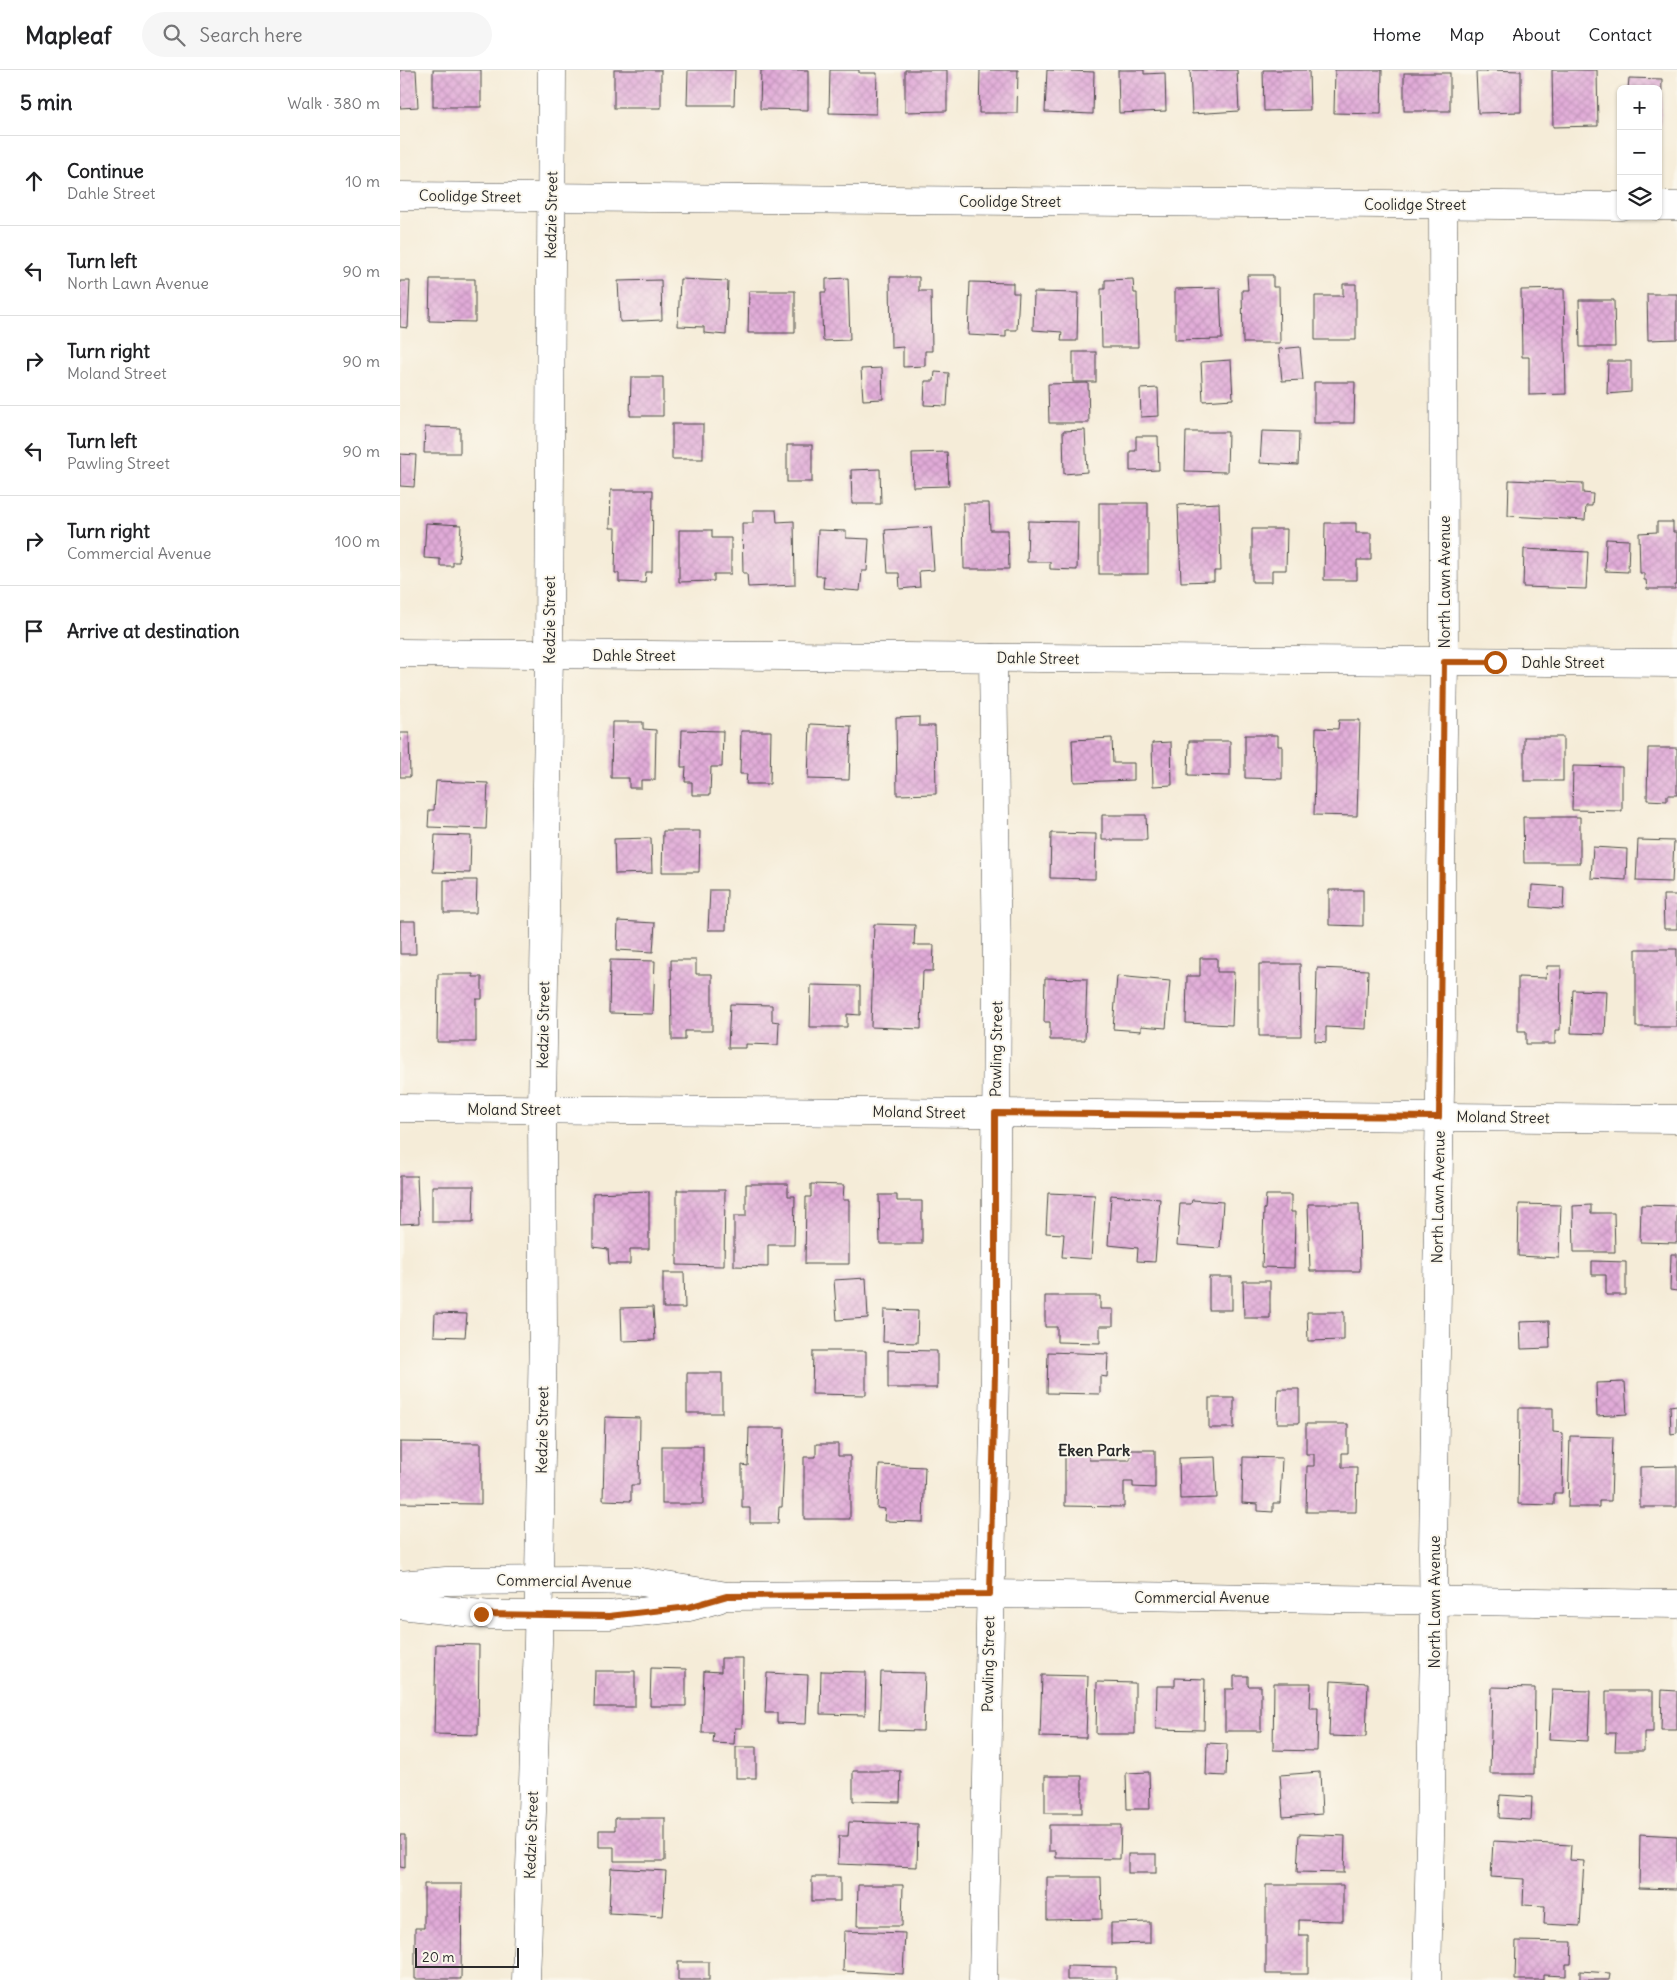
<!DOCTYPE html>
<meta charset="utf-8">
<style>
body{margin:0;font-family:Delius,sans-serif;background:#f6f6f6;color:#202124}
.controls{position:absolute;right:15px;top:15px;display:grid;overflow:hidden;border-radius:8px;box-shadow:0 1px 4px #0004}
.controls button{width:45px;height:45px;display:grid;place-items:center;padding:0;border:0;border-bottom:1px solid #e0e0e0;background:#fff;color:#202124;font:25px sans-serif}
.scale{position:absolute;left:15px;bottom:12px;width:104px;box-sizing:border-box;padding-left:5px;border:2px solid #2b2b2b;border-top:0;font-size:14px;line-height:18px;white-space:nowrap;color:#2b2b2b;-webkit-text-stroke:4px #fbf7ec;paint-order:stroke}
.stop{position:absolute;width:15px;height:15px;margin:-11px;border:4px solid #b45309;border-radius:50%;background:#fff}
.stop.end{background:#b45309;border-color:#fff;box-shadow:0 1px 5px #0008}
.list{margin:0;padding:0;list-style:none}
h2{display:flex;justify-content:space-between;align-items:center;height:65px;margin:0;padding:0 20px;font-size:21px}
h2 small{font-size:16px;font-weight:400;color:#757577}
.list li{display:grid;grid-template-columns:32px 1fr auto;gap:15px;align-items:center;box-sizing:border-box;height:90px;padding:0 20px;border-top:1px solid #e0e0e0}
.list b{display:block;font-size:19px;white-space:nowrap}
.list p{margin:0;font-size:16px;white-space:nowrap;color:#757577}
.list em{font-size:16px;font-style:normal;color:#757577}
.icon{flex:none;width:28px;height:28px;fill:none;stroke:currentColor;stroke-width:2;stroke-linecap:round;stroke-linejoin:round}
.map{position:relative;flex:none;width:1277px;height:1910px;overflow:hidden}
header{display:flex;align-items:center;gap:30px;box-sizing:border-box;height:70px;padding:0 25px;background:#fff;border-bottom:1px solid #e0e0e0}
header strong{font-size:24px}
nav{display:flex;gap:28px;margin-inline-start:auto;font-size:18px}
.search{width:350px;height:45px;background:#f6f6f6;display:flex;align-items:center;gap:12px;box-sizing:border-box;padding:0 18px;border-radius:28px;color:#757577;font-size:19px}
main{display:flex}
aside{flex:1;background:#fff}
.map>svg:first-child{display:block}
.building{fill:url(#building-cross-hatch)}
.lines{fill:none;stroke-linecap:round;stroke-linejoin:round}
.street-casing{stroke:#494845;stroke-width:29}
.secondary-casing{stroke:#494845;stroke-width:29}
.street{stroke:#fff;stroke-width:28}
.secondary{stroke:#fff;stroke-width:28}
.route{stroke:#b45309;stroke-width:6}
.labels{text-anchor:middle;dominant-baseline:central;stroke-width:4;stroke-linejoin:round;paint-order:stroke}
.street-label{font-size:15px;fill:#2b2b2b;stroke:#fbf7ec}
.neighbourhood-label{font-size:16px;font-weight:bold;fill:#2b2b2b;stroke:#fbf7ec}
</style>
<header>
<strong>Mapleaf</strong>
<div class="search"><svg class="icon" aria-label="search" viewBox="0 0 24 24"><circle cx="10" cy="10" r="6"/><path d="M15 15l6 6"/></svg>Search here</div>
<nav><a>Home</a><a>Map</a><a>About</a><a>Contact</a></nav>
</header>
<main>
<aside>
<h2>5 min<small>Walk · 380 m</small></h2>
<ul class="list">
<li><svg class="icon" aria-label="ahead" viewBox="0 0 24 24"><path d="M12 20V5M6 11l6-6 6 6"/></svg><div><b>Continue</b><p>Dahle Street</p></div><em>10 m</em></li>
<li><svg class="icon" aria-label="left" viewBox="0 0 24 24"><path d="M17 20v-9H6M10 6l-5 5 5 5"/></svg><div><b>Turn left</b><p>North Lawn Avenue</p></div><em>90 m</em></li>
<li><svg class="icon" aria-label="right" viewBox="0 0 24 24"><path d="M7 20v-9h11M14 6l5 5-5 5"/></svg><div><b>Turn right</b><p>Moland Street</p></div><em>90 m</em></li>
<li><svg class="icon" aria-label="left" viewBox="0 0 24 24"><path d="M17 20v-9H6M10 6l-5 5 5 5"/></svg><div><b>Turn left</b><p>Pawling Street</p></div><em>90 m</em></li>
<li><svg class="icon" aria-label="right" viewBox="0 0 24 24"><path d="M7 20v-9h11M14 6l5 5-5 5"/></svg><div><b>Turn right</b><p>Commercial Avenue</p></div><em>100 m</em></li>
<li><svg class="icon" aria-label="arrive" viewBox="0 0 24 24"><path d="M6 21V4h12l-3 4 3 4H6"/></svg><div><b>Arrive at destination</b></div></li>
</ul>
</aside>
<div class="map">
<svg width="1277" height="1910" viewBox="0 0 1277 1910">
<defs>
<pattern id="building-cross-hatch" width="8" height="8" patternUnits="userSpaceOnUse" patternTransform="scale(1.25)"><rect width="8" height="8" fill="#e1abd8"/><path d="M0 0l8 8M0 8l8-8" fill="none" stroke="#c193ba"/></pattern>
</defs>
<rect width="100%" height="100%" fill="#fbf7ec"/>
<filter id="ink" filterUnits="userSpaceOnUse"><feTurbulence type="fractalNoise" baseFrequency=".02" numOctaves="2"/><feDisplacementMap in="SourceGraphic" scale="10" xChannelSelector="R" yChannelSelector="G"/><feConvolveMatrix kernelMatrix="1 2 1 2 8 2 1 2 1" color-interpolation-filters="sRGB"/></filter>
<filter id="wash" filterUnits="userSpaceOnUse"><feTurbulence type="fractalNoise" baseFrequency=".0096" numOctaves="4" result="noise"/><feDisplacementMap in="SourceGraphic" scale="20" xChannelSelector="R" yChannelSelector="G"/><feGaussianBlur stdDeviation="1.12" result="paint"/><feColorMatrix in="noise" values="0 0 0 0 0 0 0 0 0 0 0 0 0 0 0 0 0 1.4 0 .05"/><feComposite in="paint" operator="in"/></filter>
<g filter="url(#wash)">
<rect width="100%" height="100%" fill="#f5ecd8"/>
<g id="blocks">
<g class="building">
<path d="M0 0H16L18 37 0 38Z"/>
<rect x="33" y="0" width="48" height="37"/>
<rect x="214" y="0" width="47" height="38"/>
<path d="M288 0H335L334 35H287Z"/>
<path d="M361 0H408V40L360 39Z"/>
<path d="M430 0H459V3H477L476 44 429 43Z"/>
<path d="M505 0H547V41L505 42Z"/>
<path d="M580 0H618L617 43H579Z"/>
<path d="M647 0 694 2 693 44 645 42Z"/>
<path d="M718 0H744V4L765 3 766 41 719 43Z"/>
<path d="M790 0H837L839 41 792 44Z"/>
<path d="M863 0H909L910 40 864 41Z"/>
<path d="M935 0H982L981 44 934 43Z"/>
<path d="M1087 0 1121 1V42L1078 43 1076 2H1087Z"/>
<path d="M1152 0H1197L1198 56 1153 57Z"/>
<rect x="1004" y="3" width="46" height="38"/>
<path d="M1229 8 1262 9 1261 55H1258V19H1228Z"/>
<path d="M847 205H873V217H879L880 273H843L842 220H848Z"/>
<path d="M490 207H519V221H531L532 281H525V296L503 297V277L491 278Z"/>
<path d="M448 208 450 270 423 271 421 222H426V209Z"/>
<path d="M30 209H75V252L29 251Z"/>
<path d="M280 209 328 211 326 265 304 263V257L278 256Z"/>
<path d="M733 209 734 223H737L738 277H702L701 219H705V210Z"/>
<path d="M261 210 262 250 220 252 218 211Z"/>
<path d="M0 211H10L8 258 0 257Z"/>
<path d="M570 212 613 213V223H619L617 260H606V267L568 265Z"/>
<path d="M943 214H956V270H915V226H943Z"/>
<path d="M820 218 822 269 775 270V219Z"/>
<path d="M1164 219 1166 324 1129 325V287H1122L1121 220Z"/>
<path d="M349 221H395V263H348Z"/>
<path d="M634 222 678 223 677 271H661L662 262 633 260Z"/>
<path d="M1247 224H1277V269L1248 270Z"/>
<path d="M1179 230H1214L1215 277H1180Z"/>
<path d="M900 277 903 310 882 311 879 279Z"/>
<rect x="673" y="282" width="23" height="30"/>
<path d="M831 290 833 329 803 331 801 292Z"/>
<path d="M1208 291H1231V322L1207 324Z"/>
<path d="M482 298 483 329 463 330 461 299Z"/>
<path d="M535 302 549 303 547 336 524 335 525 311H534Z"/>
<path d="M231 307H263V346H230Z"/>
<path d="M914 312H955L954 353H914Z"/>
<path d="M688 313 689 353H649L648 314Z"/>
<path d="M758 318 759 346 741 347 740 319Z"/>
<rect x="272" y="354" width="31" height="35"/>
<path d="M25 357 60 358V383H24Z"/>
<path d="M685 360 687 402 664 404 663 361Z"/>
<path d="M862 361 899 362 898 395 860 393Z"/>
<path d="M786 362H828L827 402 785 401Z"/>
<path d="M736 366H758L759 400 730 401V381H736Z"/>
<rect x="387" y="375" width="25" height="37"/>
<path d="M547 382 549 416 513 417 512 383Z"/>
<path d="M0 384 16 385 14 417 0 416Z"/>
<path d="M480 399 481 434H452L451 400Z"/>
<path d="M1109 410 1183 413V423L1193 424 1192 436H1186L1185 450 1108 446Z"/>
<path d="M211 420H253L252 502H246L245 513 219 512V503H215L216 458H210Z"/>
<path d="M563 433H589L590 460H608L609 499H564Z"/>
<rect x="699" y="433" width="49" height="71"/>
<path d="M819 433 821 501H814V511L781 512 778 435Z"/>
<path d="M353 440H376L377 452 394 451 395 515 348 517 347 503H343L342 453H353Z"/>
<path d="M628 451 678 452 677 500 650 499V492H627Z"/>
<path d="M1257 452H1273V462H1277V515H1275V519H1247L1246 510H1244V503H1240L1239 463 1257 462Z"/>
<path d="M26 453 61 455 59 492H53V496H40V489L24 488Z"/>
<path d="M925 453H956V463H971V490H957V510H924Z"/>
<path d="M531 457 534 500 519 501 520 517 500 519 499 503H488L485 460Z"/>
<path d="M852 459H887L886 500H872V512H852Z"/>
<path d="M279 460H312V468H331V504H314V511L279 512Z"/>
<path d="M418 460 446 461V468L469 469 467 501H462L460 521 423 518 424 506H416Z"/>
<path d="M1206 469 1229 470 1228 502 1205 501Z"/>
<path d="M1124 479 1188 482 1186 519 1123 517Z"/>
<path d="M519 647V656H535L536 724 497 725 496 648Z"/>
<path d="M939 650H960L957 746 914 745 916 658 938 659Z"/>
<path d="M212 652H243V659L256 660 255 710H241V718H229V708H211Z"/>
<path d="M410 654 451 656 449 710 408 709Z"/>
<path d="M282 660 323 661 322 697H311L310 725H292V712H285L286 697H281Z"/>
<path d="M341 661H371L370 714H346L347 704H340Z"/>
<path d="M0 663H9L10 707H0Z"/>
<path d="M845 665H878V676H882V709L845 708Z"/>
<rect x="1124" y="667" width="39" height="44"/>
<path d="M712 668 713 693H734V710L674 712 672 670Z"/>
<path d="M789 671H830V706L788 705Z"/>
<path d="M771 672 772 715 753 716 752 673Z"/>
<path d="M1248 678H1277V725H1267V731L1247 730Z"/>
<path d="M1173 696 1222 697V741L1172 740Z"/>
<path d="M36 711 88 713 86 759 28 757 29 740H34Z"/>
<path d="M702 745H746L747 770H702Z"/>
<path d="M1123 747H1180V793H1124Z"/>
<path d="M263 761H300L299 802H262Z"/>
<path d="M651 763 696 764 695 809 650 808Z"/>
<path d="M35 765 71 766 70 803 33 802Z"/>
<path d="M251 768 252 803 215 804 214 769Z"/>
<path d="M1238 770 1274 771 1272 812 1236 811Z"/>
<path d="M1193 777 1227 779 1226 810 1191 808Z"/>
<path d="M44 810H77L76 843H44Z"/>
<path d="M1132 815 1164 817 1163 839 1131 837Z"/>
<path d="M310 820H327L326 860H308Z"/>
<path d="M929 820H963V856L929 855Z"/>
<path d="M1263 825H1277V859H1264Z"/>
<path d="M0 851H15L16 884H0Z"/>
<path d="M218 851 255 853 253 882 217 880Z"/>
<path d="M474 854 515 855 514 875H534L533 901H523L521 959 471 957Z"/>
<rect x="1236" y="879" width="41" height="78"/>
<path d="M800 888H817V902H834L832 955 786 953 787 906H800Z"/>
<path d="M210 890 255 891 253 944 209 943Z"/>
<path d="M271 890H296V904H312V961H285V970H272Z"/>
<path d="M859 894H900L901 966H859Z"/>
<path d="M1147 896H1161L1160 960H1155V974H1126V961H1118V907L1146 908Z"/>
<path d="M917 898 968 900 966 959 926 957V972L915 971Z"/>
<path d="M38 904H73V907H82V929H76V972H37Z"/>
<path d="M717 906 770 911 766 958 741 956V961L713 959Z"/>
<path d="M645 908 687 909 685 970H650V952H644Z"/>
<path d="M411 915 460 916V945L447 944V957H410Z"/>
<path d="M1173 920 1207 921 1205 964 1171 963Z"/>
<path d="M330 934 372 935V951L379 952 378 975 346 974V978H328Z"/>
<path d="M0 1106H17L19 1153 0 1154Z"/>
<path d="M346 1114H388V1126H395L394 1175H368V1197L334 1196V1146H346Z"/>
<path d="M411 1114 444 1115 443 1130H449V1194H405L406 1127H411Z"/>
<path d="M32 1116H74L73 1152H32Z"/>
<path d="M277 1120H325L324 1196 277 1195Z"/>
<path d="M249 1121V1179H230V1194H209L208 1179 193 1177V1123Z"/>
<path d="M648 1123 695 1125 691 1189 662 1187 664 1164 646 1163Z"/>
<path d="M479 1125H497V1131H522V1174H480Z"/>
<path d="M711 1125 760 1129 755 1192 737 1191 738 1178 708 1175Z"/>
<path d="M866 1125H891V1142H895L894 1198 862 1197 864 1139H865Z"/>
<path d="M792 1130 823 1132 820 1178 777 1175 780 1134H791Z"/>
<path d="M908 1134H959L960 1201H910Z"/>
<path d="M1119 1134 1161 1135 1159 1188 1118 1186Z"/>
<path d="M1191 1135V1143H1214L1215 1182H1174L1173 1136Z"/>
<path d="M1241 1135 1277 1136V1173L1240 1172Z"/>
<path d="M1271 1184H1277V1221L1270 1220Z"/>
<path d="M1192 1191 1226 1192V1225H1206V1205H1192Z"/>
<path d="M263 1203H284L285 1238H263Z"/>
<rect x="809" y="1207" width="23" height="33"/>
<path d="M466 1208 468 1248 437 1250 434 1210Z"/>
<path d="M843 1211H870V1248H844Z"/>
<path d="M645 1226H700V1239H713V1256H700V1273L657 1272V1257H645Z"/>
<path d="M253 1237 255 1270 222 1271 221 1238Z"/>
<path d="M484 1240 518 1241 517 1273 483 1272Z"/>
<path d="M907 1242H944V1270L908 1271Z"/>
<path d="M35 1243 67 1244 65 1267 34 1266Z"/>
<path d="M1149 1251 1150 1278 1121 1279 1120 1252Z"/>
<path d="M488 1280 537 1281V1318H488Z"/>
<path d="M413 1281H466V1325L412 1324Z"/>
<path d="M648 1282 708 1284 707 1307 700 1306V1324L647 1323Z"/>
<rect x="287" y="1303" width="35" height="40"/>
<path d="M1225 1312 1227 1344 1197 1346 1196 1313Z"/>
<path d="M878 1319H899V1353H877Z"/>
<rect x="809" y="1328" width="25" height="30"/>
<path d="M1277 1335V1363L1271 1364 1270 1336Z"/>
<path d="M1119 1338H1153V1362L1163 1363 1162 1423H1154V1435L1118 1434Z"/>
<path d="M205 1347 240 1348 239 1415H231V1431L203 1430Z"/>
<path d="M906 1354H948V1383H942V1397H957L956 1442H906L907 1396H914V1384H906Z"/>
<path d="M349 1358H385L382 1437H379L378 1453H350V1438H342V1395L348 1396Z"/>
<path d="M1170 1366 1213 1367 1211 1431H1199V1437H1168Z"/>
<path d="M0 1372 81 1373V1434L0 1433Z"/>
<path d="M416 1374H438V1386H450V1449H404V1387H416Z"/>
<rect x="262" y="1376" width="41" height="58"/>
<path d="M730 1380H755V1418L733 1417V1412H724V1437L665 1436V1382H689V1390H730Z"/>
<path d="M815 1387 817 1428 780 1429 779 1388Z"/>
<path d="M843 1387 882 1388 880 1433H873V1442L858 1441V1434L842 1433Z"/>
<path d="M479 1395 525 1397 523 1452 484 1451 485 1439 477 1438Z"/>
<path d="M1277 1396V1437H1240V1397Z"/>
<path d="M36 1574 79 1575 78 1665 34 1664Z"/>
<path d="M321 1588H343L342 1658H335L334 1674 313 1673 314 1663H302L304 1601 321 1602Z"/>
<path d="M251 1598 286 1599V1636H250Z"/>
<path d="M195 1601H235V1637H194Z"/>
<path d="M421 1601 466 1602 465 1645 420 1644Z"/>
<path d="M481 1602 525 1603 523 1661 479 1660Z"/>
<path d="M367 1603 408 1605 406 1654 377 1653V1643H365Z"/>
<path d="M642 1605 688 1606 686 1668 640 1667Z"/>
<path d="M834 1606H848V1616H861V1661H825V1619H834Z"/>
<path d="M775 1608 805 1609 804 1660 756 1659 757 1616H775Z"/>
<path d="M931 1611 968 1613 966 1667 929 1666Z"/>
<path d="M697 1612 735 1613V1664H696Z"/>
<path d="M874 1613H911L910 1638H918L917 1681 873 1680Z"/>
<path d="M1092 1617 1135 1618 1134 1704H1090Z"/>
<path d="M1152 1620 1190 1621 1188 1671 1149 1669Z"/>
<path d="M1262 1620 1277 1621V1660H1261Z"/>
<path d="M1206 1621H1253V1662H1244V1681H1215L1216 1663H1206Z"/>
<path d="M807 1673 827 1674 826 1706 806 1705Z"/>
<rect x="336" y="1677" width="20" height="31"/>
<path d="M453 1701H501L500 1732 453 1731Z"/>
<path d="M749 1702 750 1739H727L726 1703Z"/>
<path d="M920 1702 922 1744 883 1747 880 1705Z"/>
<rect x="645" y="1706" width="37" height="37"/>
<path d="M1100 1725 1132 1727 1131 1750 1099 1748Z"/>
<path d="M215 1748H265V1791H214V1777H199V1760H215Z"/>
<path d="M449 1752 518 1754 517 1797 438 1794 439 1766H448Z"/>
<path d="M649 1755H721L720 1789 656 1788V1781H649Z"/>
<path d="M899 1764 945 1766 944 1803 897 1802Z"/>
<path d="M1240 1764 1277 1766V1819L1239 1818Z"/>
<path d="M0 1765H5V1798L0 1797Z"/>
<path d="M1093 1771 1171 1775 1170 1790 1184 1791 1180 1856 1144 1854 1145 1836 1123 1835 1124 1809 1091 1807Z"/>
<rect x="728" y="1784" width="28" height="19"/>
<path d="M211 1798 266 1801 263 1846 209 1843Z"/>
<rect x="412" y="1807" width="28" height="24"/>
<path d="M647 1807H701L702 1849 647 1850Z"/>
<path d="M24 1814H62L61 1909H15V1858H24Z"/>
<path d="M458 1815H503L502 1856H457Z"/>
<path d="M866 1815H943V1851L899 1850V1865H908V1904H866Z"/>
<path d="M750 1852V1873L711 1874V1853Z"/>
<path d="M444 1861 505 1863 503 1904 443 1901Z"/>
<path d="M1116 1871 1172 1872 1171 1894H1166V1906L1143 1905V1910H1115Z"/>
<rect x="278" y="1892" width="31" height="18"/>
<path d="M667 1896 716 1897V1910H667Z"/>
<path d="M1180 1901 1210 1903 1209 1910H1180Z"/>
</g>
</g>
</g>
<g filter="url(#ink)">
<use href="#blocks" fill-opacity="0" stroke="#494845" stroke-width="1"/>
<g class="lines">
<g class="street-casing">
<g id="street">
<path d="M0 126 1221 136"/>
<path d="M1258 136H1277"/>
<path d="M0 583 1277 593"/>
<path d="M0 1038 1277 1049"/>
<path d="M126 1910 138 1573 143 1258 142 1039 149 584 152 0"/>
<path d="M583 1910 595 1303 597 894 593 588"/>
<path d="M1027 1910 1034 1579 1033 1481 1041 954V803L1044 592 1043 134"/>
</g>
</g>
<g class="secondary-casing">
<g id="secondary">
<path d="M0 1515 46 1511 179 1510 235 1511 327 1526 589 1524 1277 1534"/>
<path d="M0 1535 90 1545H209L289 1537 318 1529"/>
</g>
</g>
<use href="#street" class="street"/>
<use href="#secondary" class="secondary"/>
</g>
</g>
<g class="lines" filter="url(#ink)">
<path class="route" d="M81 1544 209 1546 289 1537 327 1526 590 1524 595 1303V1043L1039 1047 1044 592H1095"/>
</g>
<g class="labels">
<g class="street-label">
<text transform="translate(70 126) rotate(1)">Coolidge Street</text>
<text x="610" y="131">Coolidge Street</text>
<text x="1015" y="134">Coolidge Street</text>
<text transform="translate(151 145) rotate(-89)">Kedzie Street</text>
<text transform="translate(1044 512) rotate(-90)">North Lawn Avenue</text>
<text transform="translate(149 550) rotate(-90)">Kedzie Street</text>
<text x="234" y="585">Dahle Street</text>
<text transform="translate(638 588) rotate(1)">Dahle Street</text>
<text x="1163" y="592">Dahle Street</text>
<text transform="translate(143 955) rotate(-89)">Kedzie Street</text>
<text transform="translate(596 979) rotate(-89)">Pawling Street</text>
<text x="114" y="1039">Moland Street</text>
<text transform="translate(519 1042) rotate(1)">Moland Street</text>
<text transform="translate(1103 1047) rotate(1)">Moland Street</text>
<text transform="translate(1038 1127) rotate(-89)">North Lawn Avenue</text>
<text transform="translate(142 1360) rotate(-89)">Kedzie Street</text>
<text transform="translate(164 1511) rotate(1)">Commercial Avenue</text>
<text x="802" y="1527">Commercial Avenue</text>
<text transform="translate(1034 1532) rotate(-90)">North Lawn Avenue</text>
<text transform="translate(588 1594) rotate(-89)">Pawling Street</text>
<text transform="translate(131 1765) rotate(-88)">Kedzie Street</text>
</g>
<g class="neighbourhood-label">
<text x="694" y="1380">Eken Park</text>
</g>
</g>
</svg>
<div class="controls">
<button>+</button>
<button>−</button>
<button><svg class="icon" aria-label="layers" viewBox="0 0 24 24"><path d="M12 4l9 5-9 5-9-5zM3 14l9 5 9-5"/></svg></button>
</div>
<div class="scale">20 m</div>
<div class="stop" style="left:1095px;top:592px"></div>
<div class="stop end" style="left:81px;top:1544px"></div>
</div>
</main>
